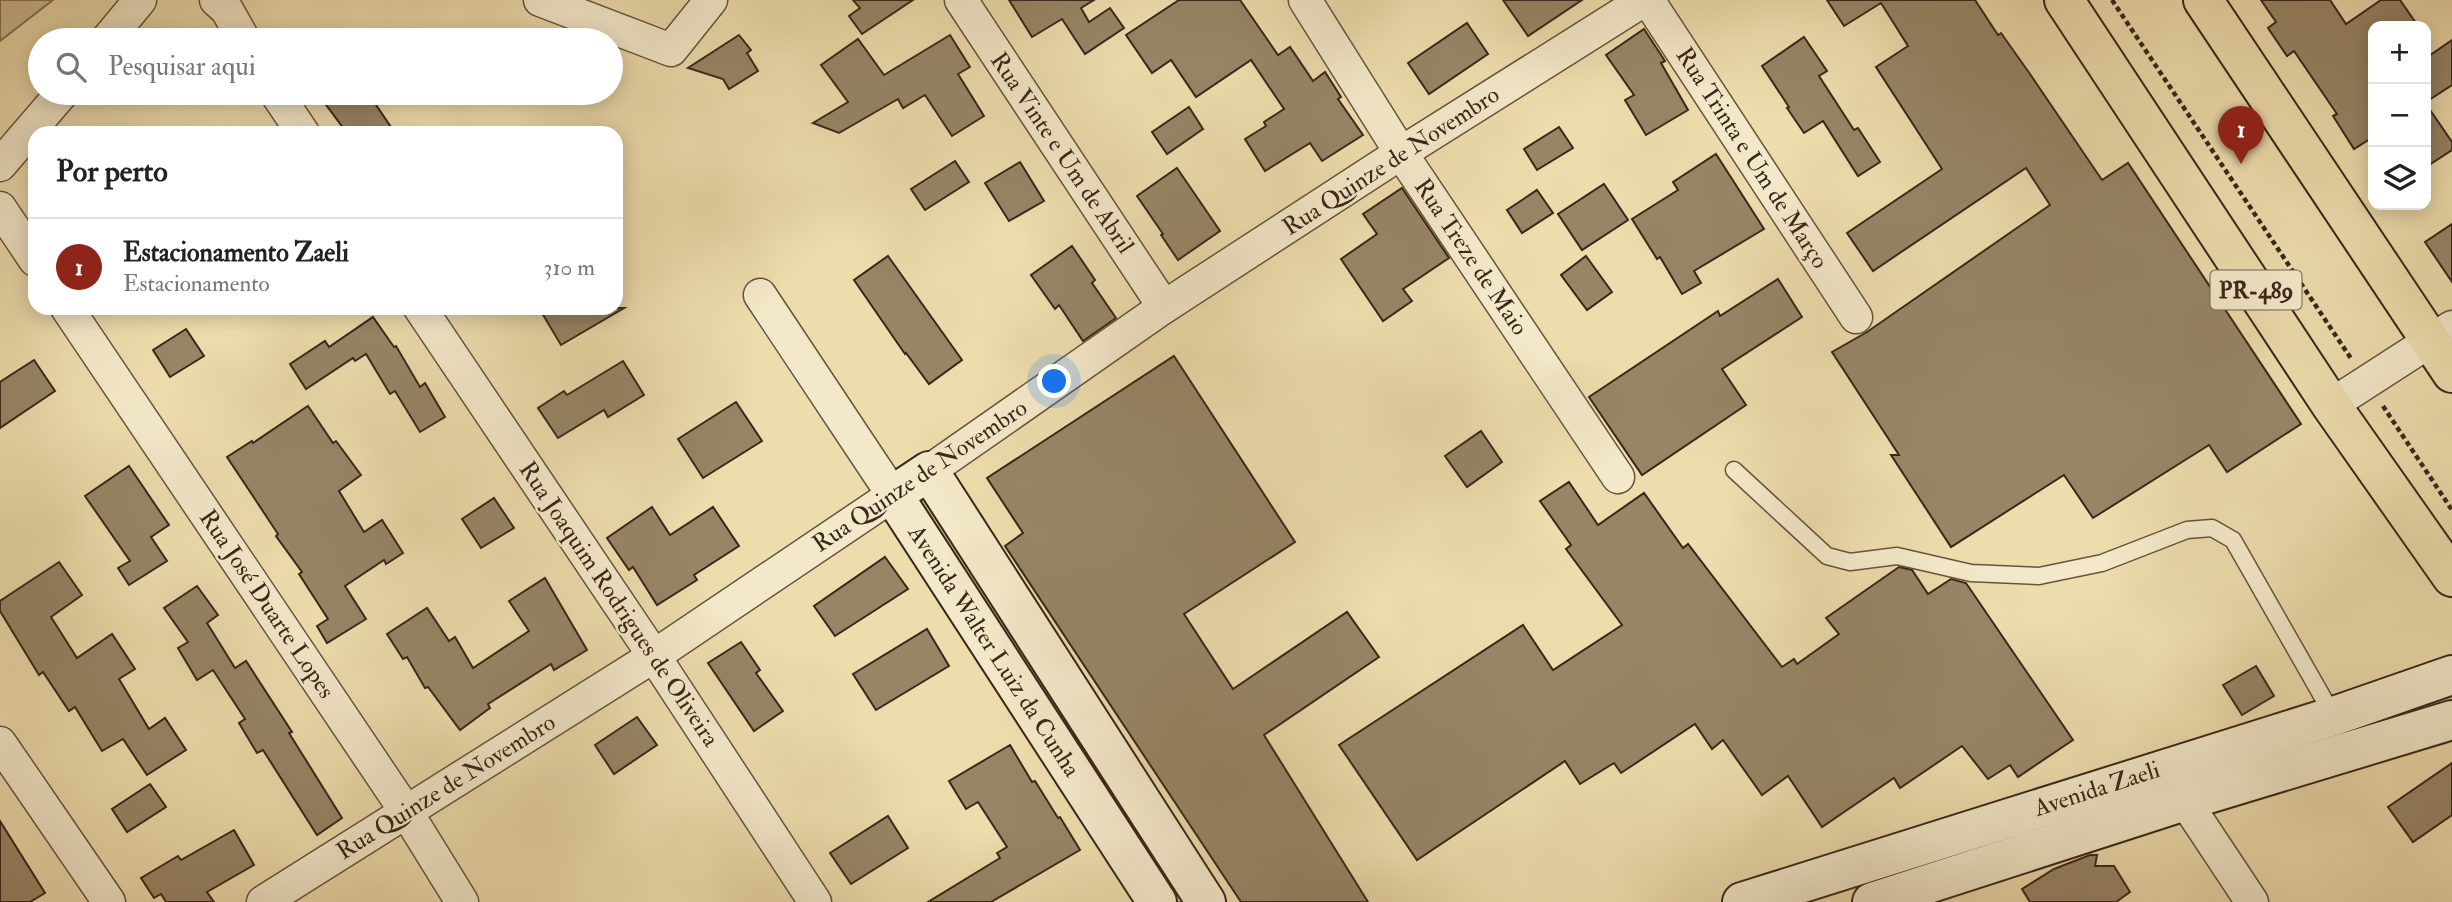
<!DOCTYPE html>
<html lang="pt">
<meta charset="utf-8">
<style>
body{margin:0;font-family:"IM FELL Double Pica",serif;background:#f2f2f2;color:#222}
.controls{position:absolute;right:21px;top:21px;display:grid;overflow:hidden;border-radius:14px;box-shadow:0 4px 18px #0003}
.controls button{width:63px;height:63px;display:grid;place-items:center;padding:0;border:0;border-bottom:2px solid #e0e0e0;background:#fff;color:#222;font:35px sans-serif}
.you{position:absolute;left:1055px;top:382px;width:24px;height:24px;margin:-18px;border:5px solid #fff;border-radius:50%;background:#1a73e8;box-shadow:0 0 0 10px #1a73e833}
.badge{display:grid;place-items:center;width:46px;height:46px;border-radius:50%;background:#8f2418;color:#fff;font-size:23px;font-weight:700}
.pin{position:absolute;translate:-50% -58px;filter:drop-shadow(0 2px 4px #0008)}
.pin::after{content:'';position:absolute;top:37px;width:24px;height:21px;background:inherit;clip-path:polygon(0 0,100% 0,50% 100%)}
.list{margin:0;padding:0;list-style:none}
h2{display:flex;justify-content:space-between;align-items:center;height:91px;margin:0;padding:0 28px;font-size:30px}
h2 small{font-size:23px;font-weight:400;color:#767676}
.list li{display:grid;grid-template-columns:46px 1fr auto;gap:21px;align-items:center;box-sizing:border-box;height:98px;padding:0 28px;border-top:2px solid #e0e0e0}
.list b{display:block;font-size:26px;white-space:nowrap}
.list p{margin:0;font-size:23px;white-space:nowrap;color:#767676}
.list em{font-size:23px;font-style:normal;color:#767676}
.icon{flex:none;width:38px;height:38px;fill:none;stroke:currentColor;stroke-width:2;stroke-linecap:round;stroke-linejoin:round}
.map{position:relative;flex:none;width:2452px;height:902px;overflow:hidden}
.search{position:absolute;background:#fff;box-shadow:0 4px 18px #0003;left:28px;top:28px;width:595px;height:77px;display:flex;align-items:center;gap:18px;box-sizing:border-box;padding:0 24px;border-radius:38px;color:#767676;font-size:26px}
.panel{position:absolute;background:#fff;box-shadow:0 4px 18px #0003;left:28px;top:126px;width:595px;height:189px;border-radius:21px}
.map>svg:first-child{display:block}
.green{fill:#cebd93;stroke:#847256;stroke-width:2}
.building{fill:#978566;stroke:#39271a;stroke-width:2}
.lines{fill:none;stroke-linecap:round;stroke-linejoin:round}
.lane-casing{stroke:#66543e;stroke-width:19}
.street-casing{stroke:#66543e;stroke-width:35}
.secondary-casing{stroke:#39271a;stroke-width:42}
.primary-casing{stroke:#39271a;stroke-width:42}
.path{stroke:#39271a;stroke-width:4.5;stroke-dasharray:5 3.5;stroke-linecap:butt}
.lane{stroke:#f3e8c9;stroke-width:16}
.street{stroke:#f3e8c9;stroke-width:32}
.secondary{stroke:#f3e8c9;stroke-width:38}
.primary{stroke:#eddcac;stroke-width:38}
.labels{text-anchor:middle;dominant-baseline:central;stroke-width:5;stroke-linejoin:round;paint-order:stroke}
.shield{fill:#f3e8c9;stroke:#71614e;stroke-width:2}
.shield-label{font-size:23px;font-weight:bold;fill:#39271a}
.street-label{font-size:24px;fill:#39271a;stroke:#f3e8c9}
</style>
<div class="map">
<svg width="2452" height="902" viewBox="0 0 2452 902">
<rect width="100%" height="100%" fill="#eddcac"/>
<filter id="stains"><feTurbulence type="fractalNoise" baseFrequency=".00286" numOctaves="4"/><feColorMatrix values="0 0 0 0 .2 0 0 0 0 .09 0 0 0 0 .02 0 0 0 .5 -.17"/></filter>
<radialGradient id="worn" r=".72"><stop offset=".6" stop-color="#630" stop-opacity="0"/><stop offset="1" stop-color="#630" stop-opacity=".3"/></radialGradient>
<g class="green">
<path d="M0 0H53L0 41Z"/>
<path d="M926 493 1191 902H1172L914 502Z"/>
</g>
<g class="building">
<path d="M853 0H913L862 34 849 16 860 8Z"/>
<path d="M1009 0H1094L1081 8 1089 22 1110 8 1124 28 1085 54 1062 19 1032 37Z"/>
<path d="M1179 0H1240L1278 55 1290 47 1313 81 1325 72 1341 97 1338 99 1363 135 1322 161 1310 143 1265 171 1245 139 1266 126 1264 122 1284 109 1251 60 1196 97 1171 60 1152 73 1126 35Z"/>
<path d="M1503 0H1582L1528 36Z"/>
<path d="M1827 0H1975L1998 35 2001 33 2030 74 2102 180 2128 163 2301 424 2227 472 2209 445 2093 518 2064 475 1951 547 1891 455H1899L1832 352 1867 332 2050 205 2026 168 1873 271 1847 233 1942 169 1876 67 1908 46 1881 3 1844 26Z"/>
<path d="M2261 0H2330L2346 24 2381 0H2400L2418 26H2373V137L2354 149 2333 116 2337 114 2294 51 2287 56 2268 28 2276 22Z"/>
<path d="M1467 23 1488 54 1429 94 1408 63Z"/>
<path d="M1644 29 1665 61 1661 63 1688 110 1646 135 1625 100 1634 95 1606 55Z"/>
<path d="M739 35 751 50 747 53 758 71 729 89 723 79 688 68Z"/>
<path d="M950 35 970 67 958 74 984 116 952 136 925 95 903 108 898 99 839 133 813 123 848 102 821 65 858 39 884 75Z"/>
<path d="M1804 37 1827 71 1819 76 1854 130 1858 128 1880 162 1858 176 1823 121 1804 133 1787 108 1789 107 1762 66Z"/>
<path d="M2452 40V85L2426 102V58Z"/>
<path d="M333 93H368L395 133H347L324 102Z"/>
<path d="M2426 104 2452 142V150L2426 167Z"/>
<path d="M1189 107 1203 129 1167 154 1152 132Z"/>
<path d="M1559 127 1573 148 1537 170 1524 149Z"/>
<path d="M1716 154 1764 229 1694 271 1701 283 1682 294 1660 257 1657 259 1632 219 1678 190 1673 182Z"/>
<path d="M955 161 969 182 925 210 911 189Z"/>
<path d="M1020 162 1044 201 1009 221 985 183Z"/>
<path d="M1177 168 1220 231 1178 260 1161 235 1163 234 1137 196Z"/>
<path d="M1604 184 1628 220 1582 250 1558 214Z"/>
<path d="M1402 188 1449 258 1403 289 1412 301 1383 321 1341 259 1377 234 1363 214Z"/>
<path d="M1537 190 1553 213 1522 233 1507 210Z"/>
<path d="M2452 224V282L2425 242Z"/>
<path d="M1072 246 1095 280 1092 283 1116 318 1083 341 1059 305 1055 309 1031 275Z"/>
<path d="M888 256 962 360 929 384 906 353 905 354 854 280Z"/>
<path d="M1586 256 1612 292 1587 310 1561 275Z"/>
<path d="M1778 279 1802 317 1722 369 1746 405 1642 475 1589 397 1718 311 1720 316Z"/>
<path d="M539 308H624L561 345Z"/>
<path d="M373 317 394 347 396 346 420 387 425 383 445 417 420 432 395 391 390 394 366 354 355 361 353 358 306 389 290 364 325 341 329 347Z"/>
<path d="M186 329 204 356 170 377 153 350Z"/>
<path d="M1174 356 1295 542 1184 614 1233 689 1347 612 1379 657 1264 735 1368 902H1241L1005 546 1023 533 987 478Z"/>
<path d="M34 360 55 391 0 428V382Z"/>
<path d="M623 361 644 395 608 417 604 410 558 438 538 408 564 391 567 395Z"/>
<path d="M736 402 762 441 703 478 678 439Z"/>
<path d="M308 406 333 443 336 441 361 475 339 491 364 532 382 520 403 553 386 564 384 560 345 586 366 619 327 643 317 626 328 619 299 574 302 572 276 536 278 534 227 457 252 441 253 443Z"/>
<path d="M1481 431 1502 462 1467 487 1445 456Z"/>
<path d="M129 466 169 525 151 537 167 561 129 585 118 568 130 561 85 496Z"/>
<path d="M1569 482 1598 525 1644 493 1683 548 1688 544 1782 667 1794 659 1797 664 1839 634 1826 618 1899 567 1912 570 1928 594 1951 579 1966 583 2073 740 2018 777 2010 765 1988 779 1962 746 1900 788 1894 778 1822 827 1788 776 1762 795 1723 740 1712 749 1695 724 1621 773 1614 763 1580 784 1565 761 1417 860 1339 745 1523 625 1553 670 1622 625 1566 549 1571 545 1540 501Z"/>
<path d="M494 498 514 528 481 548 462 519Z"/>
<path d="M652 507 670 535 713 507 739 546 694 575 697 580 657 605 633 567 629 570 607 538Z"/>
<path d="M885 557 908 589 835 636 814 606Z"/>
<path d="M59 562 82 595 51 617 77 658 112 634 135 669 119 679 149 729 165 718 186 750 147 775 123 739 102 751 75 707 69 711 43 672 39 675 0 611V601Z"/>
<path d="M545 578 587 650 554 670 551 664 488 704 490 708 460 730 428 687 425 688 407 657 403 659 387 634 427 608 449 641 455 637 473 668 529 631 509 601Z"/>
<path d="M197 586 218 615 207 623 235 668 246 661 292 732 289 733 342 818 317 835 263 750 257 753 239 723 245 719 213 670 197 680 178 648 188 642 164 608Z"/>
<path d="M927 629 949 666 876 710 853 674Z"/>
<path d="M741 642 760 670 756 673 783 711 754 731 708 663Z"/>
<path d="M2256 666 2274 696 2242 715 2223 685Z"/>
<path d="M637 717 657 745 614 774 595 745Z"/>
<path d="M1010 745 1032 782 1035 781 1058 818 1060 817 1080 850 991 902H928L1000 858 997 853 1007 847 978 802 966 809 949 781Z"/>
<path d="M2452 763V815L2413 842 2388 807Z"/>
<path d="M150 784 166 807 127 832 112 809Z"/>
<path d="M888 816 908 848 851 884 830 853Z"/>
<path d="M0 821 45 893 30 902H0Z"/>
<path d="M234 830 254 865 207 892 214 902H166L161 894 154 898 141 878 178 856 181 860Z"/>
<path d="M2090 855H2097L2095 866H2114L2130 892 2116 902H2030L2022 889 2054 869Z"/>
</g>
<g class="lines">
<g class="lane-casing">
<path id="lane" d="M1734 470 1827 556 1850 562 1897 556 1971 573 2039 576 2102 563 2187 530 2212 528 2233 540 2334 717"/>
</g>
<g class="street-casing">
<g id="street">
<path d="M216 0 227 10 244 40"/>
<path d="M540 0 671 50 711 0"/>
<path d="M961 0 1164 307"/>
<path d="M1305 0 1401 153 1618 477"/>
<path d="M1648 0 1856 317"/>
<path d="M107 40 140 0"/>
<path d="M276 93 303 133"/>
<path d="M0 165 62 93"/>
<path d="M0 208 35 260"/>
<path d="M67 308 407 813 462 902"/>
<path d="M420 308 654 656 815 902"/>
<path d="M2331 405 2452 327"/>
<path d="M929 471 1164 307 1401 153 1644 0"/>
<path d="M0 743 109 902"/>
<path d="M2178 782 2185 801 2252 902"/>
<path d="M263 902 654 656 893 495 760 295"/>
</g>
</g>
<g class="secondary-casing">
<g id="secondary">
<path d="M1157 902 893 495 929 471 1206 902"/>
<path d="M1742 902 2334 716 2452 675"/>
<path d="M1872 902 2185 801 2452 720"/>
</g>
</g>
<g class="primary-casing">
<g id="primary">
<path d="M2064 0 2331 405 2452 577"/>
<path d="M2203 0 2452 373"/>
</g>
</g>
<g class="path">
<path d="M2112 0 2352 360"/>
<path d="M2383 406 2452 510"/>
</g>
<use href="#lane" class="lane"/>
<use href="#street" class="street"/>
<use href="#secondary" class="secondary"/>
<use href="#primary" class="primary"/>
</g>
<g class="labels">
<rect class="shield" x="2210.5" y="270.5" width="91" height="39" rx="5"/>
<g class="shield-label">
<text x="2256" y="290">PR-489</text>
</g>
<g class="street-label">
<text transform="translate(1062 153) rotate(56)">Rua Vinte e Um de Abril</text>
<text transform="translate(1752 158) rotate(57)">Rua Trinta e Um de Março</text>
<text transform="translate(1391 161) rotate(-33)">Rua Quinze de Novembro</text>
<text transform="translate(1471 257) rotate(56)">Rua Treze de Maio</text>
<text transform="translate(920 476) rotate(-34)">Rua Quinze de Novembro</text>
<text transform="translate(267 604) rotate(56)">Rua José Duarte Lopes</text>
<text transform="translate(619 604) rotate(56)">Rua Joaquim Rodrigues de Oliveira</text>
<text transform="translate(994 651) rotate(57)">Avenida Walter Luiz da Cunha</text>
<text transform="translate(446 787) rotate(-32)">Rua Quinze de Novembro</text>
<text transform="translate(2097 789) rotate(-18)">Avenida Zaeli</text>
</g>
</g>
<rect width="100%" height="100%" filter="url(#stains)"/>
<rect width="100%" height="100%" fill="url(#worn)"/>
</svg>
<div class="controls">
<button>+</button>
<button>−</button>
<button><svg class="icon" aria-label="layers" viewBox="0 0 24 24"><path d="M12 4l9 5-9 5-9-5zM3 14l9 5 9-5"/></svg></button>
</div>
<div class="you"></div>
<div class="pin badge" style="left:2241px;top:164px">1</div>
<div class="search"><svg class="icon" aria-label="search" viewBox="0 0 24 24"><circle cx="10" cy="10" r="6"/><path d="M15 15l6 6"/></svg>Pesquisar aqui</div>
<section class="panel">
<h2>Por perto<small></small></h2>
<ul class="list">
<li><span class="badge">1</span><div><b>Estacionamento Zaeli</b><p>Estacionamento</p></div><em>310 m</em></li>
</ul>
</section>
</div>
